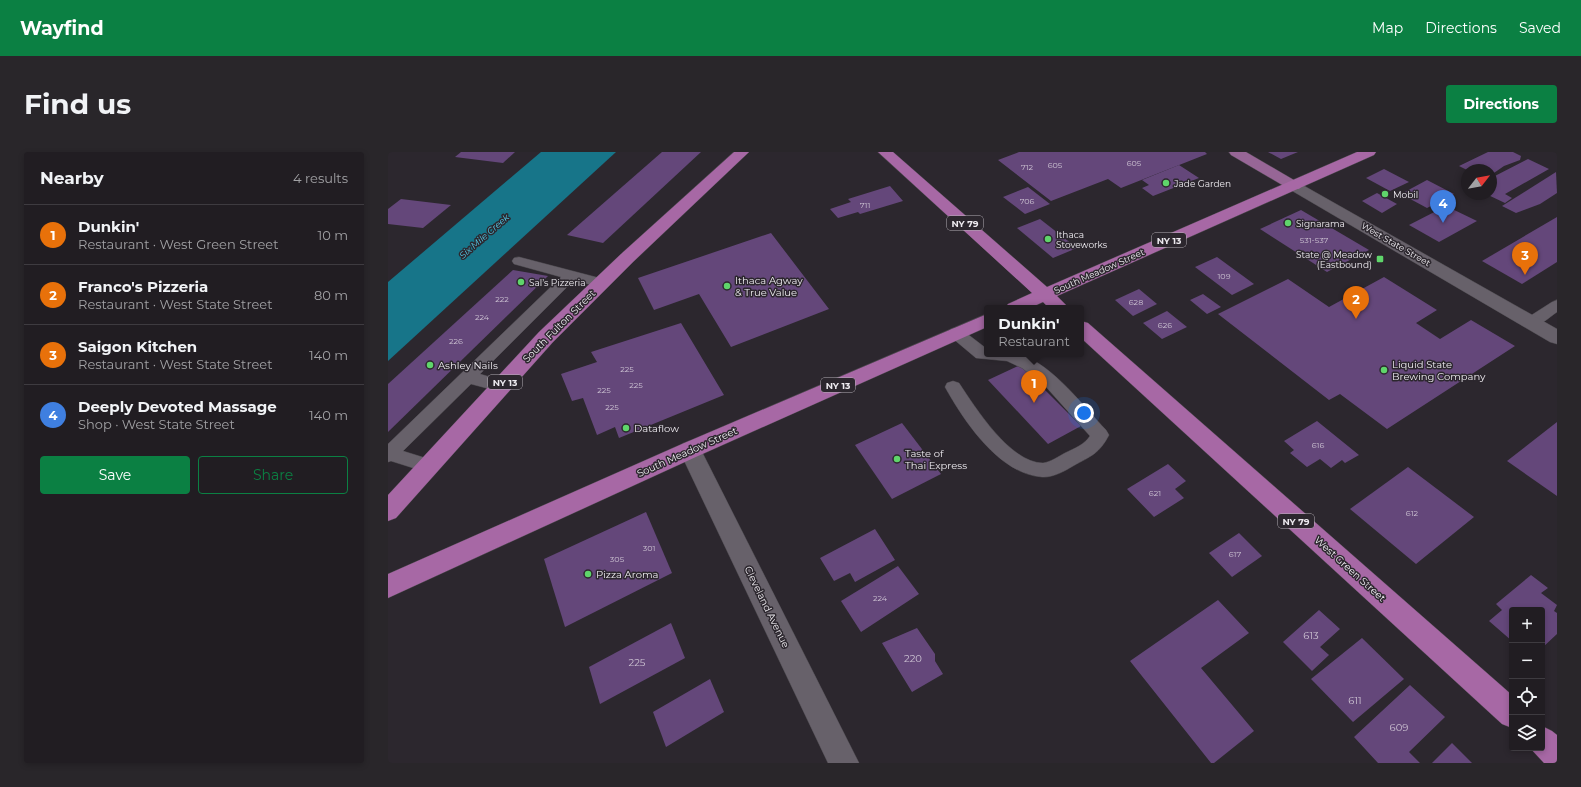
<!DOCTYPE html>
<meta charset="utf-8">
<style>
body{margin:0;font-family:Montserrat,sans-serif;background:#29262a;color:#f1f3f6}
.controls{position:absolute;right:12px;bottom:12px;display:grid;overflow:hidden;border-radius:4px;box-shadow:0 2px 6px #0003}
.controls button{width:36px;height:36px;display:grid;place-items:center;padding:0;border:0;border-bottom:1px solid #3e3b40;background:#211d22;color:#f1f3f6;font:20px sans-serif}
.compass{position:absolute;left:1073px;top:12px;width:36px;height:36px;border-radius:50%;background:#211d22;box-shadow:0 2px 6px #0003;rotate:59deg}
.you{position:absolute;left:696px;top:261px;width:14px;height:14px;margin:-10px;border:3px solid #fff;border-radius:50%;background:#1a73e8;box-shadow:0 0 0 6px #1a73e833}
.badge{display:grid;place-items:center;width:26px;height:26px;border-radius:50%;background:#0b8043;color:#fff;font-size:13px;font-weight:700}
.pin{position:absolute;translate:-50% -33px;filter:drop-shadow(0 1px 2px #0008)}
.pin::after{content:'';position:absolute;top:21px;width:14px;height:12px;background:inherit;clip-path:polygon(0 0,100% 0,50% 100%)}
.popup{position:absolute;left:596px;top:153px;width:100px;height:52px;box-sizing:border-box;display:grid;place-content:center;border-radius:4px;background:#211d22;filter:drop-shadow(0 1px 3px #0005);font-size:13px;white-space:nowrap;color:#a2a2a5}
.popup b{font-size:15px;color:#f1f3f6}
.popup::after{content:'';position:absolute;left:50%;top:100%;margin-left:-8px;border:8px solid transparent;border-top-color:#211d22}
.list{margin:0;padding:0;list-style:none}
h2{display:flex;justify-content:space-between;align-items:center;height:52px;margin:0;padding:0 16px;font-size:17px}
h2 small{font-size:13px;font-weight:400;color:#a2a2a5}
.list li{display:grid;grid-template-columns:26px 1fr auto;gap:12px;align-items:center;box-sizing:border-box;height:60px;padding:0 16px;border-top:1px solid #3e3b40}
.list b{display:block;font-size:15px;white-space:nowrap}
.list p{margin:0;font-size:13px;white-space:nowrap;color:#a2a2a5}
.list em{font-size:13px;font-style:normal;color:#a2a2a5}
.actions{display:flex;gap:8px;padding:12px 16px}
.actions a{flex:1;padding:9px 0;border:1px solid #0b8043;border-radius:4px;text-align:center;font-size:14px;color:#0b8043}
.actions .main{background:#0b8043;color:#fff}
.icon{flex:none;width:22px;height:22px;fill:none;stroke:currentColor;stroke-width:2;stroke-linecap:round;stroke-linejoin:round}
.map{position:relative;flex:none;width:1169px;height:611px;overflow:hidden;border-radius:4px}
header{display:flex;align-items:center;gap:24px;box-sizing:border-box;height:56px;padding:0 20px;background:#0b8043;color:#fff}
header strong{font-size:19px}
nav{display:flex;gap:22px;margin-inline-start:auto;font-size:14px}
.intro{display:flex;align-items:center;justify-content:space-between;box-sizing:border-box;height:96px;padding:0 24px}
h1{margin:0;font-size:28px}
.button{padding:10px 18px;border-radius:4px;background:#0b8043;color:#fff;font-size:14px;font-weight:700}
main{display:flex;gap:24px;padding:0 24px}
aside{flex:1;background:#211d22;border-radius:4px;box-shadow:0 2px 6px #0003}
.map>svg:first-child{display:block}
.water{fill:#177589}
.building{fill:#64477a}
.lines{fill:none;stroke-linecap:round;stroke-linejoin:round}
.service-casing{stroke:#48454a;stroke-width:1}
.minor-casing{stroke:#48454a;stroke-width:1}
.tertiary-casing{stroke:#48454a;stroke-width:1}
.primary-casing{stroke:#48454a;stroke-width:1}
.trunk-casing{stroke:#48454a;stroke-width:1}
.service{fill:#67616a;fill-rule:evenodd}
.minor{fill:#67616a;fill-rule:evenodd}
.tertiary{fill:#67616a;fill-rule:evenodd}
.primary{fill:#976696;fill-rule:evenodd}
.trunk{fill:#a768a5;fill-rule:evenodd}
.poi-dot{fill:#5fd56b;stroke:#2c272e;stroke-width:1.5}
.labels{text-anchor:middle;dominant-baseline:central;stroke-width:3;stroke-linejoin:round;paint-order:stroke}
.number-label{font-size:8px;fill:#ccc2d2}
.far-poi-label{font-size:9px;fill:#eeebf0;stroke:#2c272e;text-anchor:start}
.shield{fill:#2c272e;stroke:#b4b0b6;stroke-width:1}
.shield-label{font-size:9px;font-weight:bold;fill:#eeebf0}
.far-water-label{font-size:9px;font-style:italic;fill:#54d0ee;stroke:#2c272e}
.far-street-label{font-size:9px;fill:#eeebf0;stroke:#2c272e}
.poi-label{font-size:10px;fill:#eeebf0;stroke:#2c272e;text-anchor:start}
.street-label{font-size:10px;fill:#eeebf0;stroke:#2c272e}
.near-number-label{font-size:10px;fill:#ccc2d2}
</style>
<header>
<strong>Wayfind</strong>
<nav><a>Map</a><a>Directions</a><a>Saved</a></nav>
</header>
<div class="intro"><h1>Find us</h1><a class="button">Directions</a></div>
<main>
<aside>
<h2>Nearby<small>4 results</small></h2>
<ul class="list">
<li><span class="badge" style="background:#e8710a">1</span><div><b>Dunkin'</b><p>Restaurant · West Green Street</p></div><em>10 m</em></li>
<li><span class="badge" style="background:#e8710a">2</span><div><b>Franco's Pizzeria</b><p>Restaurant · West State Street</p></div><em>80 m</em></li>
<li><span class="badge" style="background:#e8710a">3</span><div><b>Saigon Kitchen</b><p>Restaurant · West State Street</p></div><em>140 m</em></li>
<li><span class="badge" style="background:#3f7fe0">4</span><div><b>Deeply Devoted Massage</b><p>Shop · West State Street</p></div><em>140 m</em></li>
</ul>
<div class="actions"><a class="main">Save</a><a>Share</a></div>
</aside>
<div class="map">
<svg width="1169" height="611" viewBox="0 0 1169 611">
<rect width="100%" height="100%" fill="#2c272e"/>
<path class="water" d="M153 0H228L0 209V130Z"/>
<g class="building">
<path d="M73 0H127L115 11 67 5Z"/>
<path d="M274 0H313L215 91 179 83Z"/>
<path d="M631 0H817L819 2 733 36 720 27 663 49 610 8Z"/>
<path d="M880 0H910L893 7Z"/>
<path d="M1100 0H1125L1133 4 1132 8 1116 14 1103 23V18H1079L1071 14Z"/>
<path d="M1140 7 1161 17 1117 42 1124 46 1117 51 1098 42H1103V26Z"/>
<path d="M791 13 811 26 765 44 754 36 761 33 754 28Z"/>
<path d="M996 17 1021 30 1002 39 978 26Z"/>
<path d="M1168 20 1169 41 1152 52 1128 61 1114 54Z"/>
<path d="M1039 28 1066 42 1039 56 1013 42Z"/>
<path d="M502 34 515 49 472 62 470 60 450 66 442 57 463 50 460 47Z"/>
<path d="M640 35 662 52 637 62 615 45Z"/>
<path d="M989 41 1009 52 994 61 974 49Z"/>
<path d="M13 47 63 53 35 76 0 72V57Z"/>
<path d="M1058 54 1089 69 1051 90 1021 73Z"/>
<path d="M913 58 981 98 939 120 872 77Z"/>
<path d="M1169 65V110L1134 132 1094 109Z"/>
<path d="M652 67 689 96 665 106 629 76Z"/>
<path d="M383 81 441 157 343 195 311 142 266 158 250 126Z"/>
<path d="M829 105 866 132 844 143 807 115Z"/>
<path d="M125 118 160 124 0 280V232Z"/>
<path d="M996 125 1049 158 1028 171 1052 187 1083 168 1127 194 999 277 952 242 941 248 830 162 900 127 941 155Z"/>
<path d="M751 137 769 152 745 164 727 148Z"/>
<path d="M815 142 833 155 819 162 802 148Z"/>
<path d="M779 159 799 175 774 187 755 171Z"/>
<path d="M293 171 336 243 231 286 227 275 209 283 195 246 184 249 173 222 209 210 203 200Z"/>
<path d="M632 213 693 274 660 292 600 228Z"/>
<path d="M929 269 971 303 957 311 954 308 943 316 932 307 919 315 902 301 906 298 896 289Z"/>
<path d="M1169 270V344L1119 309Z"/>
<path d="M514 271 553 322 504 347 467 293Z"/>
<path d="M780 312 798 329 787 337 796 346 766 365 739 337Z"/>
<path d="M1020 315 1086 365 1028 412 962 357Z"/>
<path d="M258 360 284 421 177 475 156 407Z"/>
<path d="M487 377 507 408 467 430 462 421 446 429 432 406Z"/>
<path d="M851 381 874 404 844 425 821 401Z"/>
<path d="M510 414 531 442 473 480 453 449Z"/>
<path d="M1143 423 1160 436 1153 441 1169 453 1166 459 1169 461V482L1154 496V458H1124V489L1101 469 1114 458 1108 452Z"/>
<path d="M830 448 861 481 813 516 866 579 826 611H823L742 509Z"/>
<path d="M931 458 952 477 932 495 941 503 924 519 895 490Z"/>
<path d="M283 471 297 506 212 552 201 515Z"/>
<path d="M529 476 547 502V509L555 522 524 540 494 491Z"/>
<path d="M974 486 1016 527 965 570 923 527Z"/>
<path d="M322 527 336 560 278 595 265 560Z"/>
<path d="M1022 533 1057 565 1021 600 1032 611H990L966 585Z"/>
<path d="M1064 591 1084 611H1044Z"/>
</g>
<g class="lines">
<g class="service-casing">
<g id="service">
<path d="M131 105 219 128 221 131 219 134 214 136 186 128 92 222 119 230 121 234 119 238 113 240 83 232 15 299 47 309 50 314 47 319 41 321 3 309 0 310V292L173 125 126 112 124 109 126 106Z"/>
<path d="M1169 148V160C1160 166 1150 177 1139 174L1136 170 1139 166 1164 150Z"/>
<path d="M568 176 573 177 599 197V202C609 202 623 200 633 203 665 213 695 254 718 278L721 283C711 302 703 304 685 314 677 319 664 326 654 325 611 322 576 269 557 235L559 231 565 229 571 231C587 255 622 311 655 311 663 310 671 304 677 301 687 296 696 293 702 284L659 236 634 216 619 209 588 206 563 185 560 181 563 177Z"/>
</g>
</g>
<g class="minor-casing">
<path id="minor" d="M302 289 310 292 471 611H440L291 298 294 292Z"/>
</g>
<g class="tertiary-casing">
<path id="tertiary" d="M906 29 911 31 1169 177V192L1162 190 901 37 898 34 901 31Z"/>
</g>
<g class="primary-casing">
<path id="primary" d="M841 0H858L911 31 914 34 911 37H901L843 3Z"/>
</g>
<g class="trunk-casing">
<g id="trunk">
<path d="M346 0H361L245 110 165 190 8 366 0 369V343L151 180 233 102Z"/>
<path d="M490 0H505L659 135 969 0H988L986 3 669 144 681 156H661L655 150 642 156H617L620 152 644 141Z"/>
<path d="M599 162V175L310 304 0 446V422L294 292Z"/>
<path d="M693 169 700 171 1124 543V576L1114 572 693 186Z"/>
<path d="M1154 574 1164 579 1169 583V611H1156L1142 596H1154Z"/>
</g>
</g>
<use href="#service" class="service"/>
<use href="#minor" class="minor"/>
<use href="#tertiary" class="tertiary"/>
<use href="#primary" class="primary"/>
<use href="#trunk" class="trunk"/>
</g>
<g class="poi-dot">
<circle cx="778" cy="31" r="4"/>
<circle cx="997" cy="42" r="4"/>
<circle cx="900" cy="71" r="4"/>
<circle cx="660" cy="87" r="4"/>
<rect x="988" y="103" width="8" height="8" rx="2"/>
<circle cx="133" cy="130" r="4"/>
<circle cx="339" cy="134" r="4"/>
<circle cx="42" cy="213" r="4"/>
<circle cx="996" cy="218" r="4"/>
<circle cx="238" cy="276" r="4"/>
<circle cx="509" cy="307" r="4"/>
<circle cx="200" cy="422" r="4"/>
</g>
<g class="labels">
<g class="number-label">
<text x="746" y="11">605</text>
<text x="667" y="13">605</text>
<text x="639" y="15">712</text>
<text x="639" y="49">706</text>
<text x="477" y="53">711</text>
<text x="926" y="88">531-537</text>
<text x="836" y="124">109</text>
<text x="114" y="147">222</text>
<text x="748" y="150">628</text>
<text x="94" y="165">224</text>
<text x="777" y="173">626</text>
<text x="68" y="189">226</text>
<text x="239" y="217">225</text>
<text x="248" y="233">225</text>
<text x="216" y="238">225</text>
<text x="224" y="255">225</text>
<text x="930" y="293">616</text>
<text x="767" y="341">621</text>
<text x="1024" y="361">612</text>
<text x="261" y="396">301</text>
<text x="847" y="402">617</text>
<text x="229" y="407">305</text>
<text x="492" y="446">224</text>
</g>
<g class="far-poi-label">
<text x="786" y="31">Jade Garden</text>
<text x="1005" y="42">Mobil</text>
<text x="908" y="71">Signarama</text>
<text x="668" y="82">Ithaca<tspan x="668" dy="10">Stoveworks</tspan></text>
<text x="984" y="102" text-anchor="end">State @ Meadow<tspan x="984" dy="10">(Eastbound)</tspan></text>
<text x="141" y="130">Sal’s Pizzeria</text>
</g>
<g class="shield">
<rect x="559" y="64" width="36" height="14" rx="3"/>
<rect x="764" y="81" width="34" height="14" rx="3"/>
<rect x="100" y="223" width="34" height="14" rx="3"/>
<rect x="433" y="226" width="34" height="14" rx="3"/>
<rect x="890" y="362" width="36" height="14" rx="3"/>
</g>
<g class="shield-label">
<text x="577" y="71">NY 79</text>
<text x="781" y="88">NY 13</text>
<text x="117" y="230">NY 13</text>
<text x="450" y="233">NY 13</text>
<text x="908" y="369">NY 79</text>
</g>
<g class="far-water-label">
<text transform="translate(96 84) rotate(-41)">Six Mile Creek</text>
</g>
<g class="far-street-label">
<text transform="translate(1008 92) rotate(30)">West State Street</text>
<text transform="translate(711 119) rotate(-24)">South Meadow Street</text>
</g>
<g class="poi-label">
<text x="347" y="128">Ithaca Agway<tspan x="347" dy="12">&amp; True Value</tspan></text>
<text x="1004" y="212">Liquid State<tspan x="1004" dy="12">Brewing Company</tspan></text>
<text x="50" y="213">Ashley Nails</text>
<text x="246" y="276">Dataflow</text>
<text x="517" y="301">Taste of<tspan x="517" dy="12">Thai Express</tspan></text>
<text x="208" y="422">Pizza Aroma</text>
</g>
<g class="street-label">
<text transform="translate(171 174) rotate(-45)">South Fulton Street</text>
<text transform="translate(299 300) rotate(-24)">South Meadow Street</text>
<text transform="translate(962 417) rotate(42)">West Green Street</text>
<text transform="translate(379 455) rotate(64)">Cleveland Avenue</text>
</g>
<g class="near-number-label">
<text x="923" y="483">613</text>
<text x="525" y="506">220</text>
<text x="249" y="510">225</text>
<text x="967" y="548">611</text>
<text x="1011" y="575">609</text>
</g>
</g>
</svg>
<div class="controls">
<button>+</button>
<button>−</button>
<button><svg class="icon" aria-label="locate" viewBox="0 0 24 24"><circle cx="12" cy="12" r="6"/><path d="M12 2v4M12 18v4M2 12h4M18 12h4"/></svg></button>
<button><svg class="icon" aria-label="layers" viewBox="0 0 24 24"><path d="M12 4l9 5-9 5-9-5zM3 14l9 5 9-5"/></svg></button>
</div>
<svg class="compass" viewBox="-18 -18 36 36"><path d="M0-13l5 13h-10z" fill="#e53935"/><path d="M0 13l5-13h-10z" fill="#a2a2a5"/></svg>
<div class="you"></div>
<div class="pin badge" style="left:646px;top:251px;background:#e8710a">1</div>
<div class="popup"><b>Dunkin'</b>Restaurant</div>
<div class="pin badge" style="left:968px;top:167px;background:#e8710a">2</div>
<div class="pin badge" style="left:1137px;top:123px;background:#e8710a">3</div>
<div class="pin badge" style="left:1055px;top:71px;background:#3f7fe0">4</div>
</div>
</main>
